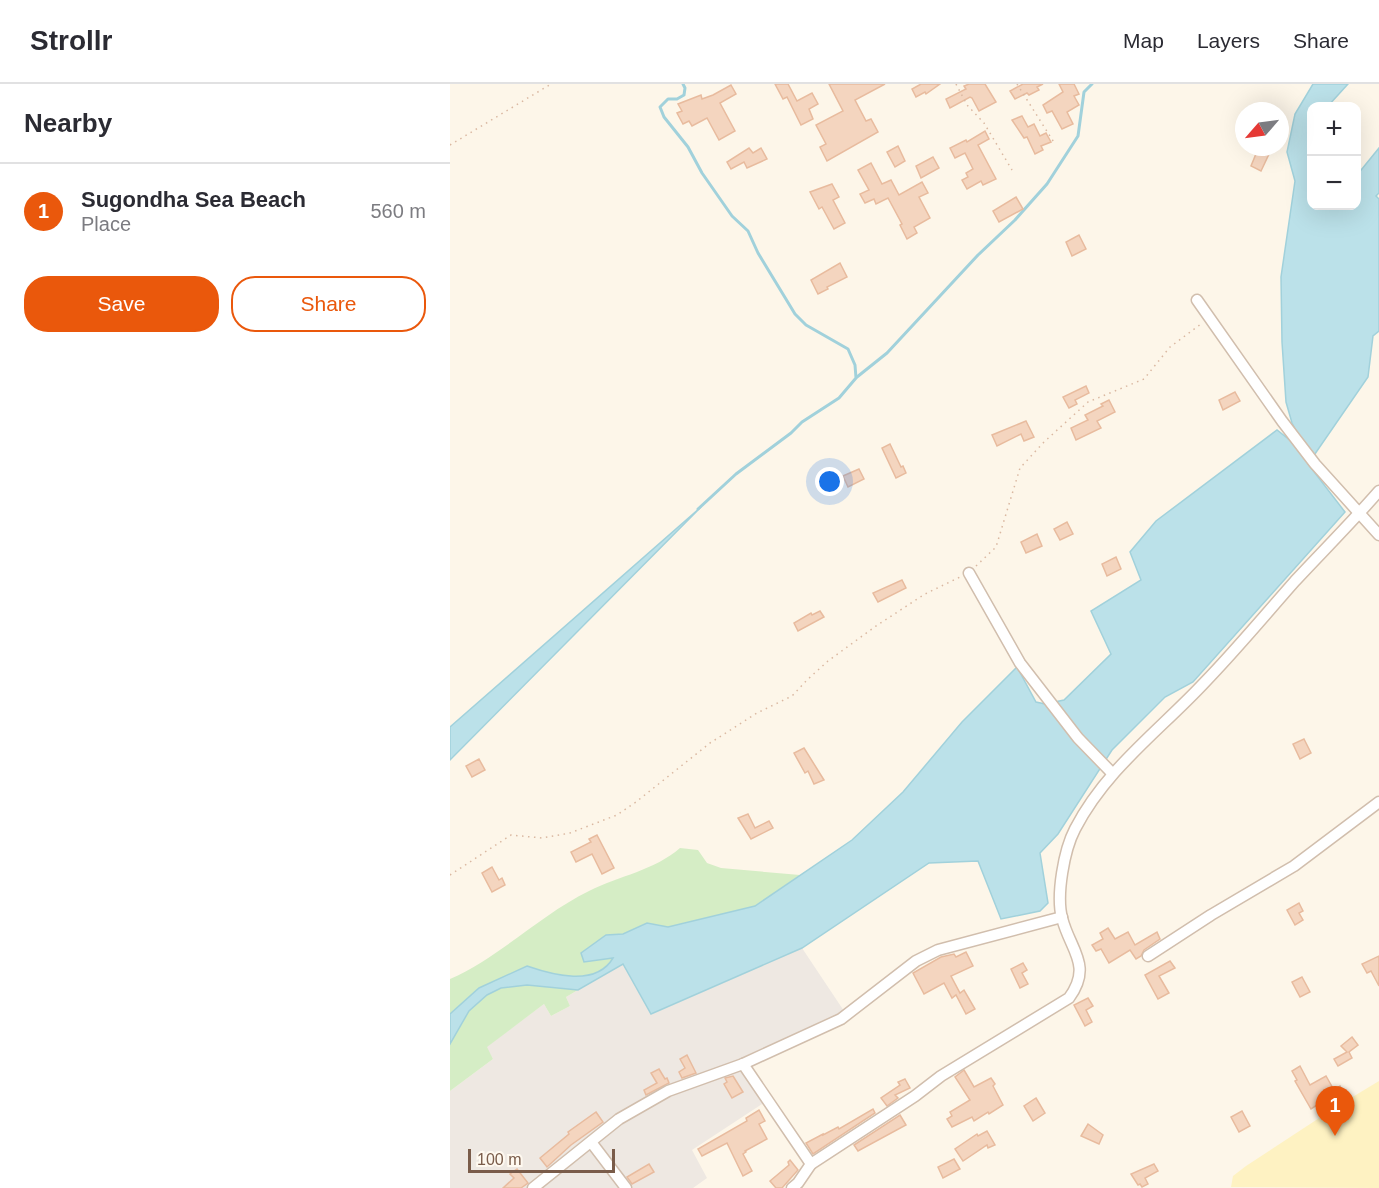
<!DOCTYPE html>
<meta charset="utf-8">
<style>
body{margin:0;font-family:Helvetica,sans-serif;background:#f2f2f3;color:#2b2b33}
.controls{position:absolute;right:18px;top:18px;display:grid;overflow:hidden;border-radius:12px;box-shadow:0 6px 24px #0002}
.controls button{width:54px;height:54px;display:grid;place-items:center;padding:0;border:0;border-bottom:2px solid #e1e1e2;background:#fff;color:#2b2b33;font:30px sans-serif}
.compass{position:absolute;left:785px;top:18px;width:54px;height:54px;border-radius:50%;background:#fff;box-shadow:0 6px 24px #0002;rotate:242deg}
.scale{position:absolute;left:18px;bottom:15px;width:147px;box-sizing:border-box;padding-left:6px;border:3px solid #7a5c4a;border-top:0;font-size:16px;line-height:21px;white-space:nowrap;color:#7a5c4a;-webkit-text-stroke:4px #fff9f0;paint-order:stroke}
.you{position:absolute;left:380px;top:398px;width:21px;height:21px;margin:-15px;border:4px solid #fff;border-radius:50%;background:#1a73e8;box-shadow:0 0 0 9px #1a73e833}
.badge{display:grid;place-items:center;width:39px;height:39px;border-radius:50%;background:#ea580c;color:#fff;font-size:20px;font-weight:700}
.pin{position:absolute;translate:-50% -50px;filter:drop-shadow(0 2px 3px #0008)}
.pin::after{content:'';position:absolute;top:32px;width:21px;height:18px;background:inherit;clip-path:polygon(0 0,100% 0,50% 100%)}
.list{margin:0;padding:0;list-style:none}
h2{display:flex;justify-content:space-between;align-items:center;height:78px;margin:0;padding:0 24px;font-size:26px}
h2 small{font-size:20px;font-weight:400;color:#7c7c81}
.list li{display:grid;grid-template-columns:39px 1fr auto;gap:18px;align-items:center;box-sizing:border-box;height:96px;padding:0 24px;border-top:2px solid #e1e1e2}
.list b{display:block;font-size:22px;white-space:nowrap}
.list p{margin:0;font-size:20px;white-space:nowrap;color:#7c7c81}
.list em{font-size:20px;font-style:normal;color:#7c7c81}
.actions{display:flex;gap:12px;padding:18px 24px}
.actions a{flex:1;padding:14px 0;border:2px solid #ea580c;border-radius:24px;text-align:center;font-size:21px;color:#ea580c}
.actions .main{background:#ea580c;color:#fff}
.map{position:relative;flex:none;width:929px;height:1104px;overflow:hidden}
header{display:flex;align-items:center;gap:36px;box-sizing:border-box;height:84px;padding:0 30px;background:#fff;border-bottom:2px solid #e1e1e2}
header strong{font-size:28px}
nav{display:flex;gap:33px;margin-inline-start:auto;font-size:21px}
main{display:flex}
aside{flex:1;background:#fff}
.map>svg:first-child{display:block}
.industrial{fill:#eee8e2}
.green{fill:#d5edc5}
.sand{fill:#fef2c2}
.water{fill:#bbe1e9;stroke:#a1d1db;stroke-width:1.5}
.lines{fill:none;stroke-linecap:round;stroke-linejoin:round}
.stream{stroke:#a1d1db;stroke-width:3}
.building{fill:#f4d5bf;stroke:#e8bb9e;stroke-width:1.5}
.minor-casing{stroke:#d1bead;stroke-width:13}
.path{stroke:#dab8a1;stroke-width:1.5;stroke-dasharray:1.5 4.5;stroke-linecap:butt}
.minor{stroke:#fff;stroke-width:10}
</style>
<header>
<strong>Strollr</strong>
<nav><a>Map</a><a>Layers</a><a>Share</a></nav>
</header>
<main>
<aside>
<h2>Nearby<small></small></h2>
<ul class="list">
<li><span class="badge">1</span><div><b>Sugondha Sea Beach</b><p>Place</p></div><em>560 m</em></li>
</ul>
<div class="actions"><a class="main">Save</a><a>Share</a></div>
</aside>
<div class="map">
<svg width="929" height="1104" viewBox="0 0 929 1104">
<rect width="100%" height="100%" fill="#fdf6e9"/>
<path class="industrial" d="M352 864 398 933 298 982 318 1016 242 1066 257 1094 243 1104H0V1007L43 975 36 963 94 920 101 932 120 922 116 913 173 880 202 930Z"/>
<g class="green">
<path d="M230 764 248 766 257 779 271 784 350 791 305 822 218 843 197 839 173 850 156 851 134 878 163 873C146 903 104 891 77 883L29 904 0 930V895C50 873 90 831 139 807 169 792 205 786 230 764Z"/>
<path d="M77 901 128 906 116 913 120 922 101 932 94 920 37 963 43 975 0 1007V960L19 927 37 911 51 904Z"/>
</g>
<path class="sand" d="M929 997V1104L781 1103 783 1092 796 1082 886 1023Z"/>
<g class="water">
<path d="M863 0H898L878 22H862V122H906L907 91 929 64V109L926 112 929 115V247L923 252 918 293 858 380 895 428 743 598 715 613 662 666 608 750 590 769 598 819 590 827 551 835 528 777 479 779 352 864 201 930 173 880 128 906 77 901 51 904 37 911 19 927 0 960V930L29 904 77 882C103 891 146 903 163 874L134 878 131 869 156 851 173 850 197 839 218 843 305 822 402 756 453 708 512 638 567 583 586 618 595 620 614 616 661 570 641 527 691 496 680 468 706 437 827 346 841 357 848 350 842 339 836 318 832 258 831 193 845 97 837 68 845 30Z"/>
<path d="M251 423 0 676V643Z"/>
</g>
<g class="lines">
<g class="stream">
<path d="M233 0 235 4 234 11 227 15H218L210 23 214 33 238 63 252 89 282 132 298 147 308 169 345 230 356 241 398 265 405 281 406 294 389 314 352 338 341 349 286 390 248 425"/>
<path d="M407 293 437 269 528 171 565 136 597 100 628 52 634 8 642 0"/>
</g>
</g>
<g class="building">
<path d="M325 0H338L347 17 362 9 368 20 359 25 363 35 351 41 337 13 333 15Z"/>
<path d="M379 0H435L405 16 416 37 421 35 428 48 377 77 370 63 376 60 366 41 393 27Z"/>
<path d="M471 0H490L476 10 475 8 466 13 462 5Z"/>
<path d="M519 0H535L546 18 529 27 522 14 520 13 500 24 496 15 516 5 514 2Z"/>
<path d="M573 0H593L587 3 589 6 579 11 577 9 565 15 560 7Z"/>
<path d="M609 0H624L629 10 624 12 629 21 617 28 623 40 612 45 602 27 597 29 593 21 613 8Z"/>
<path d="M281 1 286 10 270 19 285 47 269 56 257 34 242 42 239 37 233 40 227 29 232 27 228 20 251 11 252 15 263 11Z"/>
<path d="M572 32 578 43 584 40 590 52 596 49 601 58 591 62 593 66 585 70 577 53 574 54 562 36Z"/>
<path d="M535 47 539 55 528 61 546 95 533 101 531 97 517 105 512 96 518 93 516 89 523 85 515 69 505 74 500 64 516 56 517 58Z"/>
<path d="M448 62 455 77 445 83 437 68Z"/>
<path d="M299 64 303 69 311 64 317 75 297 84 294 78 281 85 277 78Z"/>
<path d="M808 65 819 70 811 87 801 82Z"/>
<path d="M483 73 489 84 471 94 466 82Z"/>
<path d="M421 79 432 100 441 96 449 111 472 98 478 109 469 113 480 134 464 143 467 149 457 155 450 141 452 140 438 114 426 120 424 115 415 119 410 110 419 106 408 86Z"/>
<path d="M382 100 389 113 383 116 395 139 384 145 372 123 369 125 360 108Z"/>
<path d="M566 113 573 125 549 138 543 127Z"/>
<path d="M629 151 636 165 622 172 616 158Z"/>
<path d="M390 179 397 193 377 203 378 205 368 210 361 196Z"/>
<path d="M636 302 639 309 625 316 627 320 619 324 613 313Z"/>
<path d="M785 308 790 317 773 326 769 316Z"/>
<path d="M659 316 665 328 647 337 651 344 626 356 621 344 638 336 635 331 653 322 651 320Z"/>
<path d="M576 337 584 353 574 357 571 350 547 362 542 351Z"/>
<path d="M440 360 451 383 453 382 456 389 446 394 432 364Z"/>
<path d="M409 385 414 395 398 403 393 392Z"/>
<path d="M617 438 623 450 610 456 604 445Z"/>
<path d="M587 450 592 462 576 469 571 458Z"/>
<path d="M666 473 671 485 657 492 652 480Z"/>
<path d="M452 496 456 504 428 518 423 509Z"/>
<path d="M370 527 374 533 348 547 344 539 361 529 362 531Z"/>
<path d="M854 655 861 669 850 675 843 660Z"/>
<path d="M354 664 374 696 364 700 358 687 355 689 344 669Z"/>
<path d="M29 675 35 686 22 693 16 682Z"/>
<path d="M298 730 305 744 319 737 323 744 301 755 288 734Z"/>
<path d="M147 751 164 784 152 790 142 770 126 778 121 768 141 758 139 755Z"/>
<path d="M42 783 49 796 52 794 55 801 42 808 32 789Z"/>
<path d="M849 819 853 827 849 829 853 836 845 841 837 826Z"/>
<path d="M658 844 665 855 678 848 685 861 707 848 710 855 694 866 691 872 686 875 680 866 659 879 651 865 646 867 642 861 653 855 650 849Z"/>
<path d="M516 868 523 882 501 892 510 909 514 906 525 925 516 930 506 911 502 914 494 899 474 910 463 889 491 873 504 870 506 873Z"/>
<path d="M929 872V902L921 887 917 889 912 880Z"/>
<path d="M720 877 725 884 709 892 719 909 708 915 695 891Z"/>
<path d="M573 879 577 886 572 889 578 900 570 904 561 885Z"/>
<path d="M852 893 860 908 850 913 842 898Z"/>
<path d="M638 914 643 922 636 926 642 938 635 942 624 921Z"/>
<path d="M902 953 908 961 899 968 902 974 888 982 884 975 897 968 891 962Z"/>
<path d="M237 971 246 989 232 994 229 988 235 984 230 975Z"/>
<path d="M850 982 860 1001 876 992 884 1006 890 1002 897 1015 886 1021 881 1012 861 1025 845 997 847 996 842 987Z"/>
<path d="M209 985 215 995 217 994 219 999 196 1011 194 1006 207 999 201 989Z"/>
<path d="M514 986 524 1003 541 994 545 1000 543 1002 553 1021 539 1030 538 1028 524 1037 522 1033 502 1043 497 1035 502 1032 500 1028 520 1016 505 993Z"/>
<path d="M283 992 293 1008 282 1014 274 1000 277 998 275 994Z"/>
<path d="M455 995 460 1004 445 1011 448 1014 437 1022 431 1014 450 1001 448 998Z"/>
<path d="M586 1014 595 1029 583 1037 574 1022Z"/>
<path d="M423 1025 425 1029 363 1070 356 1059 373 1050V1051L388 1043 389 1045Z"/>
<path d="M309 1026 315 1037 309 1040 317 1055 295 1067 296 1068 293 1070 302 1087 293 1092 277 1059 252 1072 248 1065 297 1037 296 1034Z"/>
<path d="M792 1027 800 1042 789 1048 781 1033Z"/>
<path d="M146 1028 153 1038 121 1061 97 1083 90 1074 119 1050 118 1048Z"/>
<path d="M450 1031 456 1041 408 1067 404 1061Z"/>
<path d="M638 1040 653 1051 649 1060 631 1052Z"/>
<path d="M537 1047 545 1061 538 1064 537 1061 513 1077 505 1065 527 1050 528 1052Z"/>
<path d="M504 1075 510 1085 493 1094 488 1083Z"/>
<path d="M340 1076 348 1086 332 1104H326L320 1097 339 1081 338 1078Z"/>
<path d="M199 1080 204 1088 182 1100 177 1093Z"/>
<path d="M704 1080 708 1087 695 1094 698 1100 692 1103 690 1100 688 1101 681 1090Z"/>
<path d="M67 1085 78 1099 71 1104H53L64 1094 60 1090Z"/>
</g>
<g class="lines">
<g class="minor-casing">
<g id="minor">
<path d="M747 216 832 337 865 380 929 451"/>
<path d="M519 489 570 579 628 654 662 689"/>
<path d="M698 872 761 831 844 782 929 718"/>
<path d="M293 980 361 1080"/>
<path d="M141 1058 176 1104"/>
<path d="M83 1104 169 1035 218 1007 293 980 391 935 466 877 488 866 612 833"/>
<path d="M342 1104 348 1099 361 1080 465 1012 491 992 619 914C643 881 620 866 612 834 606 811 614 766 625 745 656 685 709 647 754 599 786 566 815 531 845 497 873 467 902 438 929 407"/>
</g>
</g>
<g class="path">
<path d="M506 0 517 21 534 39 562 86"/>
<path d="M567 0 605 60"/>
<path d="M0 61 101 0"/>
<path d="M526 482 546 463 570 384 594 358 638 318 694 295 720 263 751 240"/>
<path d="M0 791 61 751 92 754 120 749 167 731 186 718 260 659 307 629 342 612 357 596 378 577 426 542 475 510 510 493"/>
</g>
<use href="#minor" class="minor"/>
</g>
</svg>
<div class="controls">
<button>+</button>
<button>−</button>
</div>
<svg class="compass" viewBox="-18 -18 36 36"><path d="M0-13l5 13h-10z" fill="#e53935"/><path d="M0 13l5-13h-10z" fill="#7c7c81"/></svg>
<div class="scale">100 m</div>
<div class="you"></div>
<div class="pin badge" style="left:885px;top:1052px">1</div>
</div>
</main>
